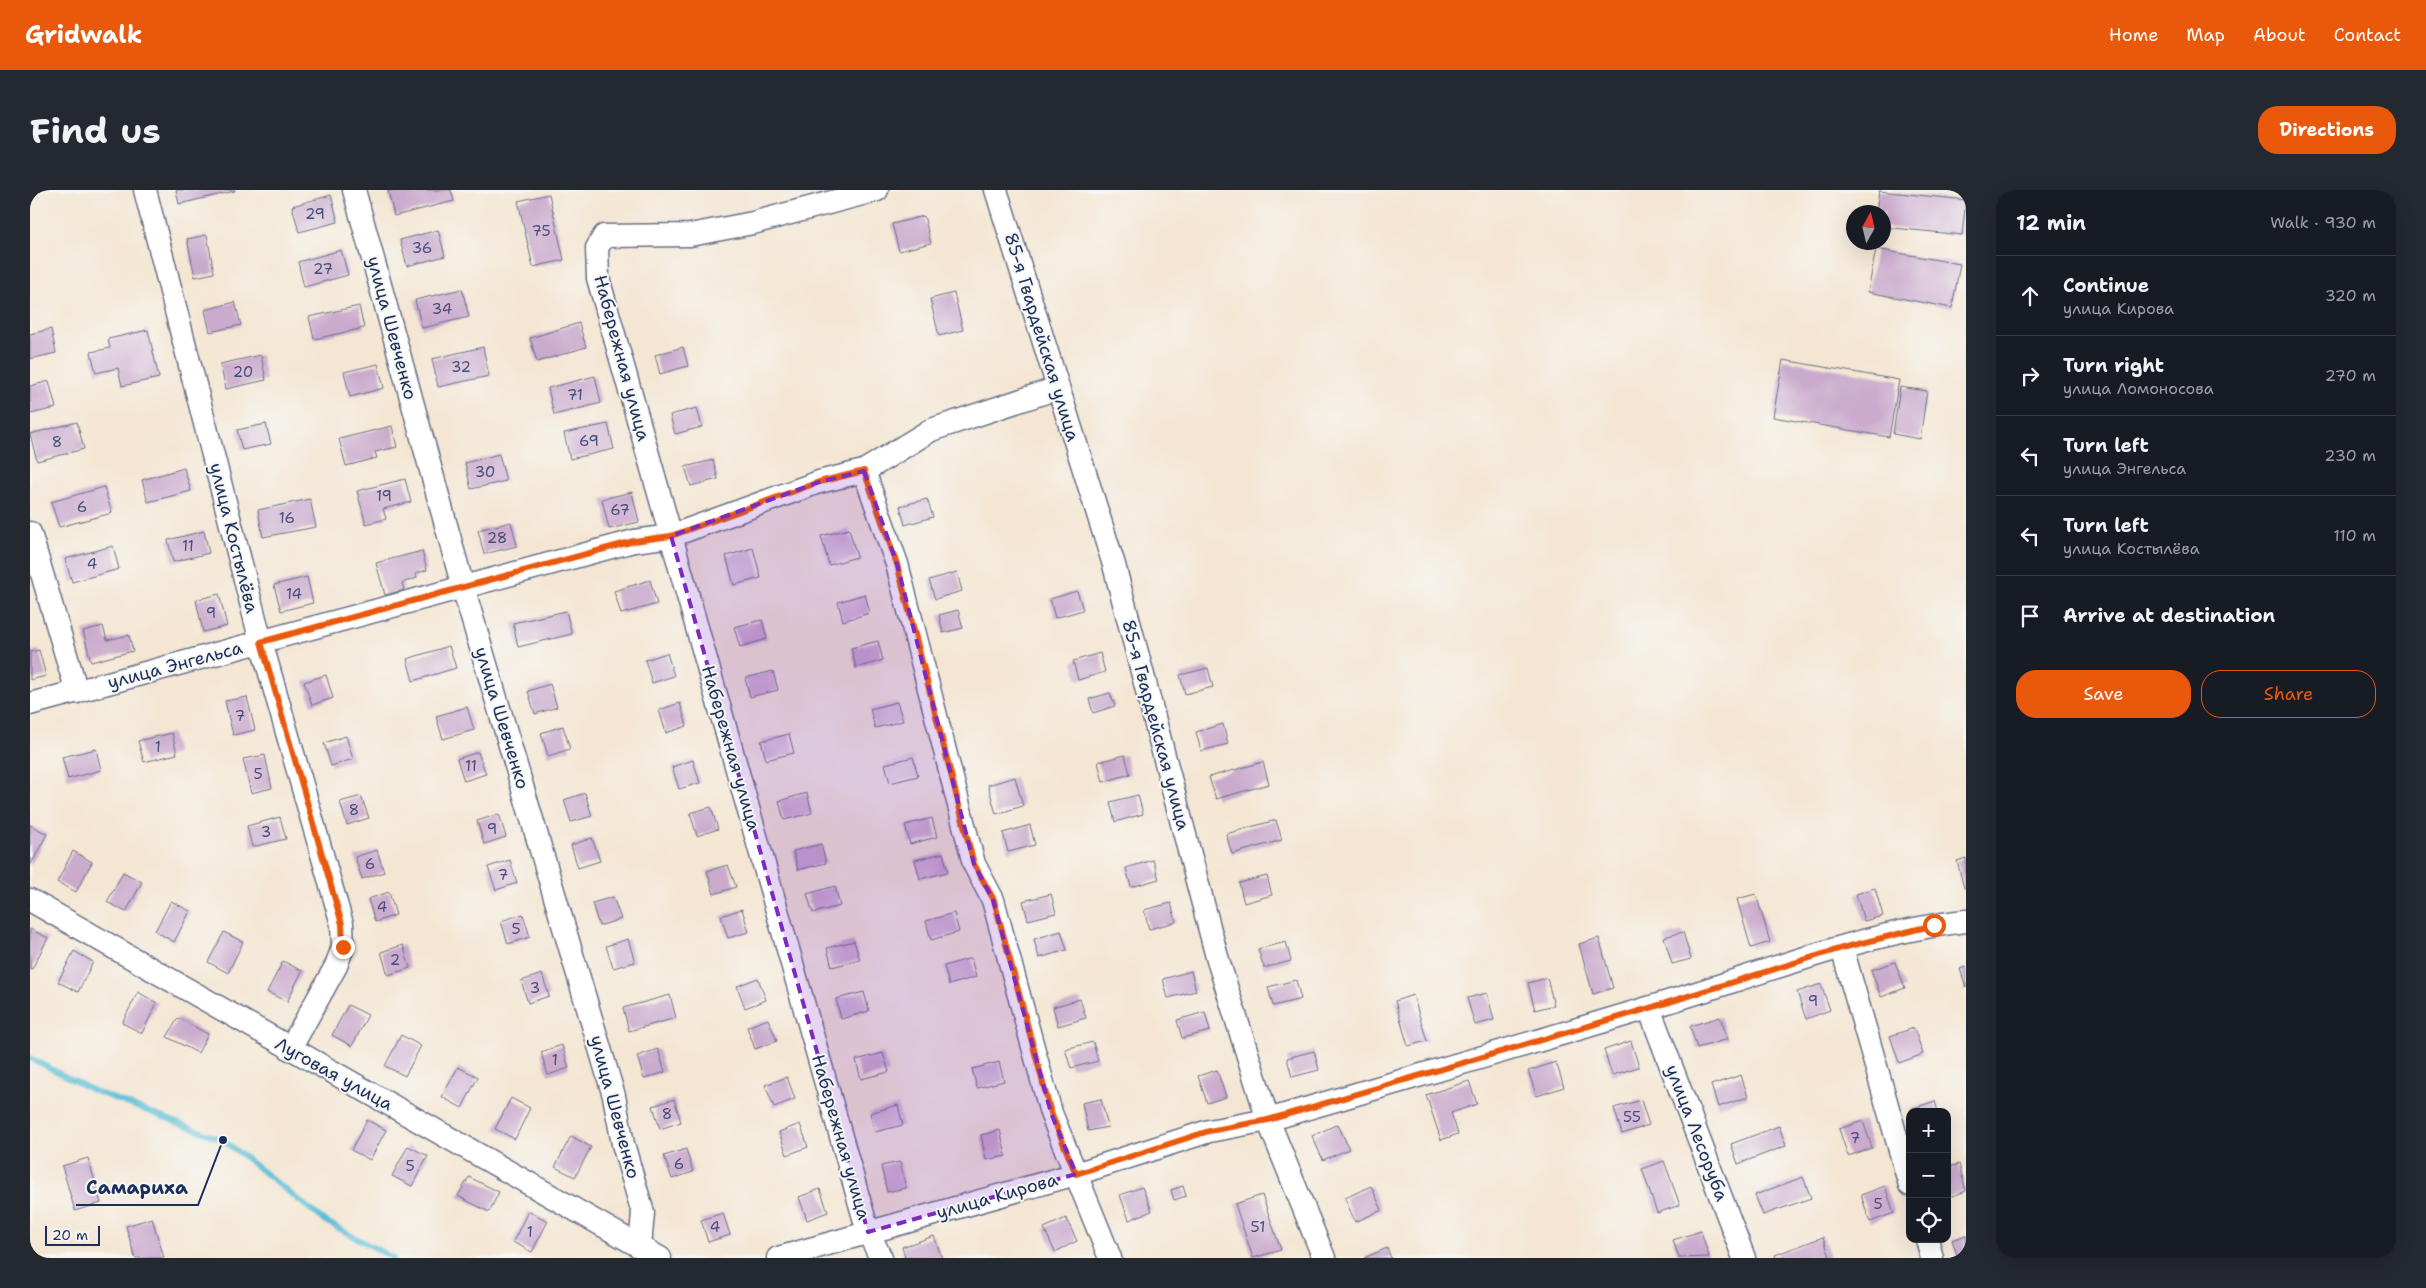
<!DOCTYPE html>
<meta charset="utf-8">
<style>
body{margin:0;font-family:"Shantell Sans",sans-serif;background:#242831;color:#f1f3f6}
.controls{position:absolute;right:15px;bottom:15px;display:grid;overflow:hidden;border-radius:10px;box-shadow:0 5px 20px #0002}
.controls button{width:45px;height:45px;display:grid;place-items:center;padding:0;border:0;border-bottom:1px solid #363941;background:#171b24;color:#f1f3f6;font:25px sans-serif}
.compass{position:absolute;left:1816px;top:15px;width:45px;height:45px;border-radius:50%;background:#171b24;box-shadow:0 5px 20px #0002;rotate:8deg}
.scale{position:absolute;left:15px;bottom:12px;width:55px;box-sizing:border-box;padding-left:5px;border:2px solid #1b2f5e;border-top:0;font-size:14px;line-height:18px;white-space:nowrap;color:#1b2f5e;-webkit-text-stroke:4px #f6f6f2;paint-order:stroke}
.stop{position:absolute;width:15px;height:15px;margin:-11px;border:4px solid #ea580c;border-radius:50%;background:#fff}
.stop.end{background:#ea580c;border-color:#fff;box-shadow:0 1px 5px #0008}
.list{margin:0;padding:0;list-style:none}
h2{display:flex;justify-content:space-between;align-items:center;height:65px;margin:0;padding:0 20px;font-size:21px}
h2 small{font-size:16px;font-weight:400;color:#9ea1a6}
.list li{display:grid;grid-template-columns:32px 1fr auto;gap:15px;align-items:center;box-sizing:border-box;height:80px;padding:0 20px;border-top:1px solid #363941}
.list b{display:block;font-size:19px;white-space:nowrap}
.list p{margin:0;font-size:16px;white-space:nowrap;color:#9ea1a6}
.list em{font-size:16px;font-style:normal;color:#9ea1a6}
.actions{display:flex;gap:10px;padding:15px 20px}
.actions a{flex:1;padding:11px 0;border:1px solid #ea580c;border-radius:20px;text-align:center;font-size:18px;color:#ea580c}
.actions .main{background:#ea580c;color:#fff}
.icon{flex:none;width:28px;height:28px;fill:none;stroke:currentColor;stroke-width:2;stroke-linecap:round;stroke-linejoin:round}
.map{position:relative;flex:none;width:1936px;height:1068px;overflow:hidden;border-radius:20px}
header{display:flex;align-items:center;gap:30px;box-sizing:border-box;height:70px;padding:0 25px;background:#ea580c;color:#fff}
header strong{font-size:24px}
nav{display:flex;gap:28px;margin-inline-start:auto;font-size:18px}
.intro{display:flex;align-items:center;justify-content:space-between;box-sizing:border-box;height:120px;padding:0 30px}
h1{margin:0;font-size:35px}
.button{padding:12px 22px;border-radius:20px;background:#ea580c;color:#fff;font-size:18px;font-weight:700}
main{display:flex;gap:30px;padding:0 30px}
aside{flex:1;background:#171b24;border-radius:20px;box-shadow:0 5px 20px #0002}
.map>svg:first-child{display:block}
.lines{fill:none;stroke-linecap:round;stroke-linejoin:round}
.stream{stroke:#57bcd6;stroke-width:5.5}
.building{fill:#caaacd}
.street-casing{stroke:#676f87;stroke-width:25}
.street{stroke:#fff;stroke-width:22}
.route{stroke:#ea580c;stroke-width:6}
.marked{fill:#7b2cbf;fill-opacity:0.2;stroke:#7b2cbf;stroke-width:4;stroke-dasharray:10 6;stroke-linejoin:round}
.labels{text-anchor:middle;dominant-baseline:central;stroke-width:4;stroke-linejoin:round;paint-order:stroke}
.number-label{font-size:15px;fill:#474e7a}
.street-label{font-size:18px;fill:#1b2f5e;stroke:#f6f6f2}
.leader{fill:none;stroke:#1b2f5e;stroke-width:2}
.callout-dot{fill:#1b2f5e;stroke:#f6f6f2;stroke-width:2}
.callout-label{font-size:19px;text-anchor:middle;font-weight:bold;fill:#1b2f5e;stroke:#f6f6f2;stroke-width:4;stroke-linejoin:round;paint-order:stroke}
</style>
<header>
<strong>Gridwalk</strong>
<nav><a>Home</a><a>Map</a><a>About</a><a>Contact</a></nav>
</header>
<div class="intro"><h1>Find us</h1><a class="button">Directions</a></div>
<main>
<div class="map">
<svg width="1936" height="1068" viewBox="0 0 1936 1068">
<rect width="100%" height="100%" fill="#f6f6f2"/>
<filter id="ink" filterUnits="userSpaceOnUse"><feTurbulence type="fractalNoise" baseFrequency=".02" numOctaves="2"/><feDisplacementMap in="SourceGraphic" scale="10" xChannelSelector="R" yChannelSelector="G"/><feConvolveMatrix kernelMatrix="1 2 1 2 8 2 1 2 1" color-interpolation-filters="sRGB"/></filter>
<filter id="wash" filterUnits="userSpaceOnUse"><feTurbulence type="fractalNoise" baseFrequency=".0096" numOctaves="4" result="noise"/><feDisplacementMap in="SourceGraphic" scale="20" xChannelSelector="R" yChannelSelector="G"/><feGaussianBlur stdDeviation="1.12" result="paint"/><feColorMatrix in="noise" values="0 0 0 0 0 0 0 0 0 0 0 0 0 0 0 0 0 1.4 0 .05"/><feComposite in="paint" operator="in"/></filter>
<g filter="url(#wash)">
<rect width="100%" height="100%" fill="#f4e6d3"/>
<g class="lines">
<path class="stream" d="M0 868 64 901 193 950 295 1031 363 1068"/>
</g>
<g id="blocks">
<g class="building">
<path d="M146 0H205V1L149 14Z"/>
<path d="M358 0H421L424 11 364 26Z"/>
<path d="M1849 1 1936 10 1932 45 1854 37V22H1846Z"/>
<path d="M519 4 534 70 503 77 488 11Z"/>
<path d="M301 5 308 32 269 42 262 16Z"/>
<path d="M894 26 901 53 869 61 862 34Z"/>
<path d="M408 40 415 66 377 76 370 50Z"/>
<path d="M177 45 184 83 165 87 157 49Z"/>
<path d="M1846 59 1930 74 1922 118 1838 102Z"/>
<path d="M311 60 318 85 274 97 268 72Z"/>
<path d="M432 99 439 127 392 138 385 110Z"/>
<path d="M924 103 933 140 909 146 900 109Z"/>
<path d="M205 112 211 135 180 142 175 120Z"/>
<path d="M329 116 334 138 284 149 279 127Z"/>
<path d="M549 133 556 157 507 172 500 148Z"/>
<path d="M21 139 26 163 0 169V144Z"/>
<path d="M118 140 129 188 92 196 88 178 66 183 61 162 80 158 78 149Z"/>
<path d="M453 157 459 186 408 197 402 169Z"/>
<path d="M653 157 658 176 630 184 625 165Z"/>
<path d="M231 165 236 190 196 199 190 174Z"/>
<path d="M1753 170 1869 190 1859 247 1743 227Z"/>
<path d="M348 174 354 198 320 207 314 182Z"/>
<path d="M565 186 571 213 524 225 518 198Z"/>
<path d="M19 191 26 218 0 224V196Z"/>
<path d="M1870 197 1897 201 1890 249 1863 244Z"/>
<path d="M667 218 672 237 645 244 640 225Z"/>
<path d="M47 232 54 259 7 271 0 244Z"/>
<path d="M236 234 241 254 212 260 207 240Z"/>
<path d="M578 234 584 259 540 269 534 243Z"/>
<path d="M362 236 367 257 345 262 347 268 316 276 309 249Z"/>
<path d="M469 264 476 291 441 299 435 273Z"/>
<path d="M683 270 688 289 661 296 655 277Z"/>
<path d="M154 278 161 301 118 312 112 290Z"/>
<path d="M375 289 381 312 353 319 356 329 336 334 327 301Z"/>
<path d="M74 297 82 323 29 337 21 312Z"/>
<path d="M602 302 609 332 579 339 572 309Z"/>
<path d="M280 309 286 337 233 347 228 320Z"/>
<path d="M897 309 903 327 875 335 870 316Z"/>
<path d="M481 332 487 356 454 364 448 340Z"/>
<path d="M819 339 827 367 799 375 791 346Z"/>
<path d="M174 341 179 363 143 372 138 350Z"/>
<path d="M83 356 89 379 42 392 35 369Z"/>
<path d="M723 358 731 388 704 395 696 366Z"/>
<path d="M392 361 397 380 386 383 387 388 372 393 374 400 355 405 346 373Z"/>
<path d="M927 382 932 401 905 409 899 390Z"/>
<path d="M277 387 283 413 251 421 244 395Z"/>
<path d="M620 390 627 414 591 424 584 401Z"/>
<path d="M1047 401 1053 420 1025 428 1020 409Z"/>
<path d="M189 404 197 436 173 442 166 410Z"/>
<path d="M835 404 840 423 813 431 808 412Z"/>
<path d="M928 420 933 438 913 443 909 425Z"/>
<path d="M536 421 542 444 488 457 483 433Z"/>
<path d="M732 430 737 449 710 457 704 437Z"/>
<path d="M73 436 77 450 99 445 103 461 61 472 53 441Z"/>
<path d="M848 451 853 470 826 478 821 458Z"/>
<path d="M419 456 426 478 383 491 377 469Z"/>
<path d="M9 460 16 486 0 490V462Z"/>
<path d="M637 463 644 486 622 493 615 470Z"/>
<path d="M1070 463 1075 482 1048 490 1043 471Z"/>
<path d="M1178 478 1183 497 1155 504 1150 485Z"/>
<path d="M743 481 748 500 720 507 715 488Z"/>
<path d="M296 485 303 508 282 515 274 492Z"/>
<path d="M520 494 527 517 505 524 498 501Z"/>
<path d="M1080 503 1085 516 1063 523 1059 509Z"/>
<path d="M217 507 225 540 203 545 195 511Z"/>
<path d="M867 512 873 531 845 538 840 519Z"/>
<path d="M650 513 657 536 636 543 629 520Z"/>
<path d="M437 517 444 540 413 549 406 526Z"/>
<path d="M1193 534 1198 554 1171 561 1166 542Z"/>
<path d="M533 536 540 559 518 566 511 543Z"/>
<path d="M142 543 147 564 114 572 108 551Z"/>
<path d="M759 544 764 563 736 570 731 551Z"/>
<path d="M316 546 323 569 301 576 294 553Z"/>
<path d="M66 559 71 580 38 589 32 567Z"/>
<path d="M448 562 456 584 434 591 427 569Z"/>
<path d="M235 565 242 598 221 603 213 569Z"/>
<path d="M1095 565 1100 584 1073 592 1068 572Z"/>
<path d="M883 567 888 586 860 593 855 574Z"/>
<path d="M663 570 670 593 649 599 642 577Z"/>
<path d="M1233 572 1239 594 1186 609 1179 587Z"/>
<path d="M985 587 993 616 966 624 958 595Z"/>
<path d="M555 603 562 626 541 632 534 610Z"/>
<path d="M777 603 782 623 754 630 749 611Z"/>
<path d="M1108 605 1113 624 1085 632 1080 612Z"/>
<path d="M331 606 339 628 317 635 310 612Z"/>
<path d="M681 617 688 639 667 646 660 623Z"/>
<path d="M469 624 476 647 454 654 447 631Z"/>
<path d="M250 627 256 649 222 657 217 636Z"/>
<path d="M902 628 907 647 880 654 875 635Z"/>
<path d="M1246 630 1252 650 1202 664 1196 644Z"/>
<path d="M0 635 17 644 0 676Z"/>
<path d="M1000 635 1005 655 978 662 973 643Z"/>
<path d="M562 648 570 671 548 678 541 655Z"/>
<path d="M791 654 796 673 768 680 763 661Z"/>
<path d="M347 660 354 682 332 689 325 667Z"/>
<path d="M43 661 62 672 46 702 27 692Z"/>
<path d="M913 663 918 682 890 689 885 670Z"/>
<path d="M1936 668V698H1934L1927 671Z"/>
<path d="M480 670 487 693 466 700 458 677Z"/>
<path d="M1123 670 1129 689 1101 697 1096 678Z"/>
<path d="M698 675 706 697 684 704 677 681Z"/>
<path d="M93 682 112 692 96 722 77 712Z"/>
<path d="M1237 686 1242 705 1214 713 1209 693Z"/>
<path d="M805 696 810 716 783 723 777 704Z"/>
<path d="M1845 698 1853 726 1834 731 1826 704Z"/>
<path d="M359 702 366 725 345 732 338 709Z"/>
<path d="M1021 704 1026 723 998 730 993 711Z"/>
<path d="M1726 704 1740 752 1721 758 1707 709Z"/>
<path d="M583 707 591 729 569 736 562 713Z"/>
<path d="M141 711 160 721 144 752 125 741Z"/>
<path d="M1141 713 1146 732 1119 739 1114 720Z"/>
<path d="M712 719 719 742 698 748 691 726Z"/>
<path d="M924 723 929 742 901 750 896 731Z"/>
<path d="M493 724 500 747 478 754 471 731Z"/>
<path d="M0 739 18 748 2 779 0 778Z"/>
<path d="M1031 741 1037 760 1009 768 1004 749Z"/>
<path d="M194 742 213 752 198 783 178 772Z"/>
<path d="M1653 742 1661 769 1642 774 1634 747Z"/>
<path d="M1569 748 1583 798 1563 804 1549 754Z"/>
<path d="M598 749 605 772 583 778 576 756Z"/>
<path d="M824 751 830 770 802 777 797 758Z"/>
<path d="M1256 752 1261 771 1234 778 1228 759Z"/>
<path d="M373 755 380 778 358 785 351 762Z"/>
<path d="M44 761 63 772 48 802 28 792Z"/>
<path d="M941 768 946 787 919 795 914 776Z"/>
<path d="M253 771 272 781 257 812 237 802Z"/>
<path d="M1865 772 1875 798 1851 807 1841 780Z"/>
<path d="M1936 777V797L1930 779Z"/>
<path d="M1161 781 1166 801 1138 808 1133 789Z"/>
<path d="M512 784 519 806 498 813 491 791Z"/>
<path d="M728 788 736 810 715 818 707 796Z"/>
<path d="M1517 788 1524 815 1505 820 1498 793Z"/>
<path d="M1266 790 1271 809 1243 816 1238 797Z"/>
<path d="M1791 794 1800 820 1776 829 1767 802Z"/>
<path d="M108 802 127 813 112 843 92 833Z"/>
<path d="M834 802 839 821 811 829 806 809Z"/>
<path d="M1457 803 1464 830 1445 835 1437 808Z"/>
<path d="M640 805 646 828 599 841 593 818Z"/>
<path d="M1383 805 1397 851 1378 856 1365 811Z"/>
<path d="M1050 809 1056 828 1028 836 1023 817Z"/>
<path d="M318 815 338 825 322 856 302 845Z"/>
<path d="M1175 822 1180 841 1152 848 1147 830Z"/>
<path d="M1690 827 1698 849 1667 858 1660 836Z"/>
<path d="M148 828 178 844 168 863 137 847Z"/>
<path d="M738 829 747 851 725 859 717 837Z"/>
<path d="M1884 838 1893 864 1869 873 1860 846Z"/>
<path d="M371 845 391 856 375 886 355 876Z"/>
<path d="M1601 851 1609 877 1582 885 1574 860Z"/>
<path d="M1063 852 1068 871 1041 878 1035 859Z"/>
<path d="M532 855 539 878 518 885 511 862Z"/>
<path d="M628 859 635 882 614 889 607 866Z"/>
<path d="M1284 861 1289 880 1262 887 1257 868Z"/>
<path d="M853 863 859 882 831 889 826 870Z"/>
<path d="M969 872 974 891 947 898 942 879Z"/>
<path d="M1526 872 1534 897 1507 906 1498 881Z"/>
<path d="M428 877 448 887 432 918 412 907Z"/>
<path d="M1187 880 1196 907 1177 913 1168 886Z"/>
<path d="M1711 885 1718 907 1688 917 1681 895Z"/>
<path d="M757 887 765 909 744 917 735 895Z"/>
<path d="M1439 891 1447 914 1421 923 1428 944 1411 950 1396 905Z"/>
<path d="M481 908 500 918 485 949 465 939Z"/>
<path d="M644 909 651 932 630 939 623 916Z"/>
<path d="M1071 909 1078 937 1058 941 1052 913Z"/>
<path d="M1611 910 1619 935 1592 944 1584 918Z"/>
<path d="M1905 911 1908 922H1881V919Z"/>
<path d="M868 915 873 935 845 942 840 923Z"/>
<path d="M337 930 356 940 340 970 321 960Z"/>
<path d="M1833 931 1842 958 1818 966 1809 939Z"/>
<path d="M770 934 778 957 757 965 749 942Z"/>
<path d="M1308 934 1319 959 1293 970 1282 946Z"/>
<path d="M1749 936 1756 956 1708 974 1701 954Z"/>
<path d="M970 940 976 966 956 970 951 945Z"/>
<path d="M541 946 561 957 545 987 525 977Z"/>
<path d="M378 956 398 966 382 996 362 986Z"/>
<path d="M656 959 663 982 642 989 634 966Z"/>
<path d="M58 968 71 1013 45 1021 32 976Z"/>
<path d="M1634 971 1650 1015 1627 1023 1612 979Z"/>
<path d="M870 972 876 998 857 1002 851 976Z"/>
<path d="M1929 974 1936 1001 1917 1008V978Z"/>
<path d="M439 987 469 1002 459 1022 428 1006Z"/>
<path d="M1773 987 1781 1008 1733 1025 1725 1005Z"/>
<path d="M1153 996 1156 1006 1144 1010 1141 1000Z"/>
<path d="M1341 996 1352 1020 1325 1032 1315 1008Z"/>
<path d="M1855 996 1864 1023 1840 1032 1831 1005Z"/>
<path d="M1112 997 1122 1021 1099 1030 1090 1005Z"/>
<path d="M790 999 798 1022 777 1030 769 1007Z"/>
<path d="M1232 1005 1251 1060 1223 1068 1205 1014Z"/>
<path d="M498 1021 518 1031 502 1062 483 1052Z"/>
<path d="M693 1023 700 1045 678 1052 671 1030Z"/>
<path d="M122 1028 134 1068H105L96 1036Z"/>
<path d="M1036 1028 1047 1051 1025 1062 1014 1038Z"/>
<path d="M1671 1041 1679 1067 1649 1068 1643 1050Z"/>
<path d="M1936 1045V1068H1928L1922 1050Z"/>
<path d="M904 1046 912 1068H875L872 1057Z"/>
<path d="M1793 1047 1800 1067 1746 1068 1745 1065Z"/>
<path d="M1357 1058 1361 1068H1334Z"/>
</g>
</g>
</g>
<g filter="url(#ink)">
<use href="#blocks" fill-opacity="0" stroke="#676f87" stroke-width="1"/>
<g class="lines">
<g class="street-casing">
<g id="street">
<path d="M115 0 231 452 312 734 313 757 306 776 260 859"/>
<path d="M324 0 433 397 584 906 593 954 613 1023 610 1056"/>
<path d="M847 0 723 33 660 45 574 46 567 58 568 88 838 1042 851 1068"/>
<path d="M966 0 1084 375 1187 767 1238 930 1294 1068"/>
<path d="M834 281 867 374 944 674 963 710 1021 923 1080 1068"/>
<path d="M0 343 47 502"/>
<path d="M0 514 604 351 641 346 789 292 834 281 901 240 1028 198"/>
<path d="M0 710 630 1068"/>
<path d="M1812 758 1880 995"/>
<path d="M1619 818 1714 1068"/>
<path d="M1897 1049 1902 1068"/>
<path d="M748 1068 1046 984 1179 941 1238 930C1373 890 1507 852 1641 811 1736 782 1837 742 1936 731"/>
</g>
</g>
<use href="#street" class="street"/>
</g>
</g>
<g class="lines" filter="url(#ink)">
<path class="route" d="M313 757 312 734 231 452 604 351 641 346 789 292 834 281 867 374 944 674 964 710 1021 923 1046 984 1179 941 1238 930 1620 818 1812 758 1904 735"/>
</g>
<path class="marked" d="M834 281 867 374 944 674 963 710 1021 923 1046 984 838 1042 641 346 789 292Z"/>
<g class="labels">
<g class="number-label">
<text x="285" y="24">29</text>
<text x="511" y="41">75</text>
<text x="392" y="58">36</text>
<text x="293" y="79">27</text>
<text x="412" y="119">34</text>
<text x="431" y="177">32</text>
<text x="213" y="182">20</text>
<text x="545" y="205">71</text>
<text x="559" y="251">69</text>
<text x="27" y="252">8</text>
<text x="455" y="282">30</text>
<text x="354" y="306">19</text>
<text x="52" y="317">6</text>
<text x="590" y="320">67</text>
<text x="257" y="328">16</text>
<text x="467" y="348">28</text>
<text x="158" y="356">11</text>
<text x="62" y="374">4</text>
<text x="264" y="404">14</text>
<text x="181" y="423">9</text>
<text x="210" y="526">7</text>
<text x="128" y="557">1</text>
<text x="441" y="576">11</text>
<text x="228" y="584">5</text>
<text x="324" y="620">8</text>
<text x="462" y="639">9</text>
<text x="236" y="642">3</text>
<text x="340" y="674">6</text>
<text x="473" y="685">7</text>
<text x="352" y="717">4</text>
<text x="486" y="739">5</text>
<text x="365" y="770">2</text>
<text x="505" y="798">3</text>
<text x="1783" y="811">9</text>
<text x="525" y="870">1</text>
<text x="637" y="924">8</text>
<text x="1602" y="927">55</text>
<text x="1825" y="948">7</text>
<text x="649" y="974">6</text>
<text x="380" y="976">5</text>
<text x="1848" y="1014">5</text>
<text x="685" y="1037">4</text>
<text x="1228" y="1037">51</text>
<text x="500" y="1042">1</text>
</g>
<g class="street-label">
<text transform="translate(362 138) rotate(75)">улица Шевченко</text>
<text transform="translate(1012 147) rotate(73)">85-я Гвардейская улица</text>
<text transform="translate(592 168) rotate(75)">Набережная улица</text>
<text transform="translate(204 348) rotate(76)">улица Костылёва</text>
<text transform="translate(145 475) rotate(-15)">улица Энгельса</text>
<text transform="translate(472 528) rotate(73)">улица Шевченко</text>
<text transform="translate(1126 535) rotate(75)">85-я Гвардейская улица</text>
<text transform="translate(701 558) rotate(74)">Набережная улица</text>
<text transform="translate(304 884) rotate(29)">Луговая улица</text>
<text transform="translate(585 917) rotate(75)">улица Шевченко</text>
<text transform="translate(1667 943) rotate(69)">улица Лесоруба</text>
<text transform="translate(811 947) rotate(74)">Набережная улица</text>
<text transform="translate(967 1006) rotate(-16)">улица Кирова</text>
</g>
</g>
<path class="leader" d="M193 950L168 1015H46"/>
<circle class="callout-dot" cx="193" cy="950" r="5"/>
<g class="callout-label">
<text x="107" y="1004">Самариха</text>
</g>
</svg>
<div class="controls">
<button>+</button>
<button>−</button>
<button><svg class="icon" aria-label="locate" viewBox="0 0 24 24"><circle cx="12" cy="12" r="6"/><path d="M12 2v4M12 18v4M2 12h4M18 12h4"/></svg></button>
</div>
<svg class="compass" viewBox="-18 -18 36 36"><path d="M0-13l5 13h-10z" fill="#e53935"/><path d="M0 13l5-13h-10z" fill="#9ea1a6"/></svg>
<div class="scale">20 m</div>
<div class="stop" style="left:1904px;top:735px"></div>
<div class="stop end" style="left:313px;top:757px"></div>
</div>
<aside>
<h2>12 min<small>Walk · 930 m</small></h2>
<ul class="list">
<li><svg class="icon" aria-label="ahead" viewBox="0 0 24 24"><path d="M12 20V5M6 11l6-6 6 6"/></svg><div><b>Continue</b><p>улица Кирова</p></div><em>320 m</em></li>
<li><svg class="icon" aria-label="right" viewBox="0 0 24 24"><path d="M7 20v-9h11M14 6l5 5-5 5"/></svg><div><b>Turn right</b><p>улица Ломоносова</p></div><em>270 m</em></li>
<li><svg class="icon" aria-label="left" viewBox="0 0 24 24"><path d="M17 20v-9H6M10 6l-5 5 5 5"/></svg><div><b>Turn left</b><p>улица Энгельса</p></div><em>230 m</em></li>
<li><svg class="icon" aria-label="left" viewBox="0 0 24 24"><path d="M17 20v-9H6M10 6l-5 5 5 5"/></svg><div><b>Turn left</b><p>улица Костылёва</p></div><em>110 m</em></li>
<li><svg class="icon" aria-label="arrive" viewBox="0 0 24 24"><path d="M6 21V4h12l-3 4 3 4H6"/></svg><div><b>Arrive at destination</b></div></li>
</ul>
<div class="actions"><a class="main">Save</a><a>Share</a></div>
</aside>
</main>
